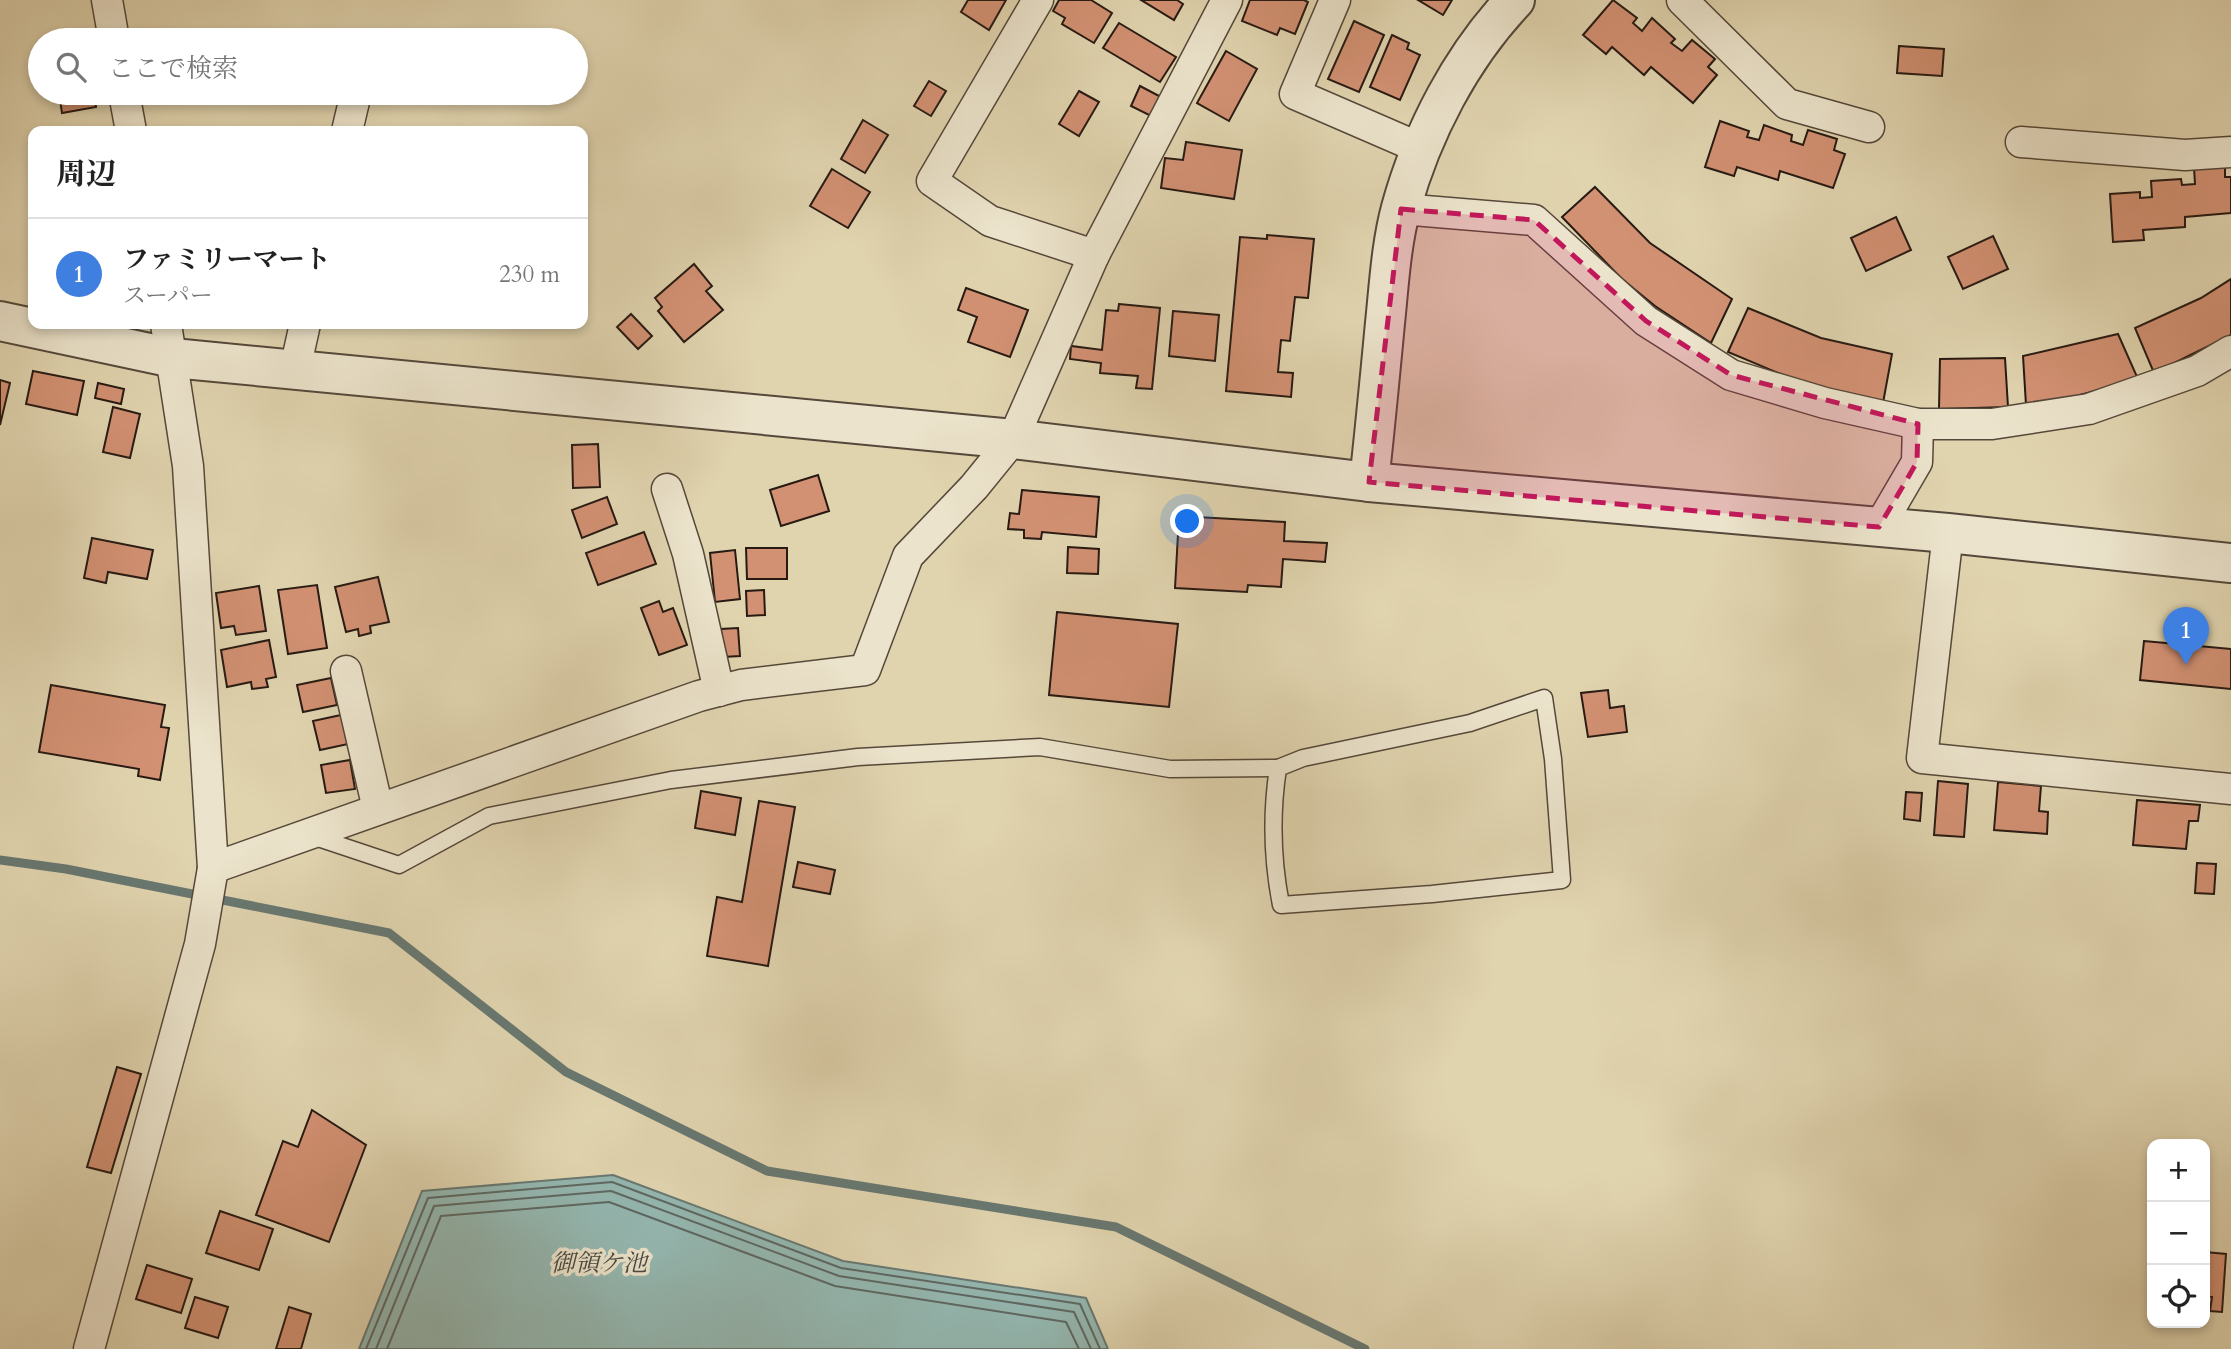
<!DOCTYPE html>
<html lang="ja">
<meta charset="utf-8">
<style>
body{margin:0;font-family:Cardo,"Noto Serif JP",serif;background:#f2f2f2;color:#222}
.controls{position:absolute;right:21px;bottom:21px;display:grid;overflow:hidden;border-radius:14px;box-shadow:0 4px 10px #0003}
.controls button{width:63px;height:63px;display:grid;place-items:center;padding:0;border:0;border-bottom:2px solid #e0e0e0;background:#fff;color:#222;font:35px sans-serif}
.you{position:absolute;left:1188px;top:522px;width:24px;height:24px;margin:-18px;border:5px solid #fff;border-radius:50%;background:#1a73e8;box-shadow:0 0 0 10px #1a73e833}
.badge{display:grid;place-items:center;width:46px;height:46px;border-radius:50%;background:#db2777;color:#fff;font-size:23px;font-weight:700}
.pin{position:absolute;translate:-50% -58px;filter:drop-shadow(0 2px 4px #0008)}
.pin::after{content:'';position:absolute;top:37px;width:24px;height:21px;background:inherit;clip-path:polygon(0 0,100% 0,50% 100%)}
.list{margin:0;padding:0;list-style:none}
h2{display:flex;justify-content:space-between;align-items:center;height:91px;margin:0;padding:0 28px;font-size:30px}
h2 small{font-size:23px;font-weight:400;color:#767676}
.list li{display:grid;grid-template-columns:46px 1fr auto;gap:21px;align-items:center;box-sizing:border-box;height:112px;padding:0 28px;border-top:2px solid #e0e0e0}
.list b{display:block;font-size:26px;white-space:nowrap}
.list p{margin:0;font-size:23px;white-space:nowrap;color:#767676}
.list em{font-size:23px;font-style:normal;color:#767676}
.icon{flex:none;width:38px;height:38px;fill:none;stroke:currentColor;stroke-width:2;stroke-linecap:round;stroke-linejoin:round}
.map{position:relative;flex:none;width:2231px;height:1349px;overflow:hidden}
.search{position:absolute;background:#fff;box-shadow:0 4px 10px #0003;left:28px;top:28px;width:560px;height:77px;display:flex;align-items:center;gap:18px;box-sizing:border-box;padding:0 24px;border-radius:38px;color:#767676;font-size:26px}
.panel{position:absolute;background:#fff;box-shadow:0 4px 10px #0003;left:28px;top:126px;width:560px;height:203px;border-radius:14px}
.map>svg:first-child{display:block}
.water{fill:#94b7b0;stroke:#687871;stroke-width:2}
.lines{fill:none;stroke-linecap:round;stroke-linejoin:round}
.shore{stroke:#5e6862;stroke-width:2}
.stream{stroke:#687871;stroke-width:9}
.building{fill:#d29173;stroke:#271a13;stroke-width:2}
.service-casing{stroke:#55483a;stroke-width:19}
.minor-casing{stroke:#55483a;stroke-width:33}
.tertiary-casing{stroke:#55483a;stroke-width:42}
.service{stroke:#ebe3cb;stroke-width:16}
.minor{stroke:#ebe3cb;stroke-width:30}
.tertiary{stroke:#ebe3cb;stroke-width:38}
.marked{fill:#c2185b;fill-opacity:0.2;stroke:#c2185b;stroke-width:5;stroke-dasharray:14 9;stroke-linejoin:round}
.labels{text-anchor:middle;dominant-baseline:central;stroke-width:7;stroke-linejoin:round;paint-order:stroke}
.water-label{font-size:24px;font-style:italic;fill:#484942;stroke:#ebe3cb}
</style>
<div class="map">
<svg width="2231" height="1349" viewBox="0 0 2231 1349">
<rect width="100%" height="100%" fill="#e0d4af"/>
<filter id="stains"><feTurbulence type="fractalNoise" baseFrequency=".00286" numOctaves="4"/><feColorMatrix values="0 0 0 0 .2 0 0 0 0 .09 0 0 0 0 .02 0 0 0 .5 -.17"/></filter>
<radialGradient id="worn" r=".72"><stop offset=".6" stop-color="#630" stop-opacity="0"/><stop offset="1" stop-color="#630" stop-opacity=".3"/></radialGradient>
<path class="water" d="M613 1175 843 1261 1086 1298 1108 1349H359L422 1191Z"/>
<g class="lines">
<g class="shore">
<path d="M366 1349 428 1198 612 1182 841 1268 1080 1304 1100 1349"/>
<path d="M376 1349 434 1206 611 1191 839 1276 1074 1312 1091 1349"/>
<path d="M387 1349 441 1216 609 1202 835 1286 1066 1322 1079 1349"/>
</g>
<path class="stream" d="M0 860 66 869 389 933 566 1072 767 1171 1116 1227 1365 1349"/>
</g>
<g class="building">
<path d="M968 0H1006L989 30 961 12Z"/>
<path d="M1059 0H1091L1112 13 1094 43 1062 24 1065 18 1053 11Z"/>
<path d="M1141 0H1177L1183 4 1174 20Z"/>
<path d="M1250 0H1304L1308 2 1295 34 1280 28 1277 35 1242 21Z"/>
<path d="M1418 0H1452L1443 15Z"/>
<path d="M1613 0 1637 18 1633 23 1642 31 1652 18 1675 39 1671 43 1682 51 1692 40 1715 59 1708 67 1717 75 1693 103 1651 67 1644 75 1612 47 1606 54 1583 35Z"/>
<path d="M1354 21 1384 35 1359 92 1328 79Z"/>
<path d="M1119 23 1176 57 1160 82 1103 48Z"/>
<path d="M1392 35 1409 43 1407 49 1420 55 1400 100 1370 87Z"/>
<path d="M1899 46 1944 49 1942 76 1897 73Z"/>
<path d="M1226 51 1257 69 1229 121 1197 103Z"/>
<path d="M929 81 946 91 931 116 914 106Z"/>
<path d="M1140 86 1161 97 1151 116 1131 106Z"/>
<path d="M1079 91 1099 102 1079 136 1059 124Z"/>
<path d="M59 93H94L96 107 62 113Z"/>
<path d="M863 120 888 135 865 173 841 159Z"/>
<path d="M1720 121 1749 131 1747 137 1759 140 1764 125 1792 135 1791 141 1803 145 1808 130 1837 139 1834 150 1845 154 1833 188 1780 171 1778 180 1737 167 1734 176 1705 167Z"/>
<path d="M1186 142 1242 150 1234 199 1161 188 1165 158 1183 160Z"/>
<path d="M2225 166V177H2231V213L2185 217V227L2143 230 2144 240 2113 242 2110 194 2140 192V198L2152 197 2151 181 2181 179 2182 185 2195 184 2194 168Z"/>
<path d="M832 169 870 192 848 228 810 206Z"/>
<path d="M1595 187 1650 243 1732 299 1711 343 1655 306 1622 279 1562 217Z"/>
<path d="M1896 217 1911 250 1866 271 1851 238Z"/>
<path d="M1267 235 1314 239 1308 298 1295 297 1290 341 1281 340 1278 372 1293 373 1291 397 1226 391 1240 237 1267 239Z"/>
<path d="M1993 236 2008 269 1963 289 1948 257Z"/>
<path d="M694 264 712 286 706 291 723 310 684 342 658 311 662 307 655 298Z"/>
<path d="M2231 279V335L2154 373 2135 328 2201 298Z"/>
<path d="M966 288 1028 310 1010 357 968 342 977 317 958 310Z"/>
<path d="M1119 304 1160 308 1152 389 1136 388 1138 376 1100 373 1101 363 1070 359 1071 346 1102 350 1106 310 1118 311Z"/>
<path d="M1748 308 1821 338 1892 354 1883 403 1807 385 1728 352Z"/>
<path d="M1173 311 1219 315 1215 361 1169 356Z"/>
<path d="M631 314 652 336 638 349 617 327Z"/>
<path d="M2118 334 2138 379 2062 400 2026 405 2023 356Z"/>
<path d="M2005 358 2008 407 1939 409 1940 359Z"/>
<path d="M33 371 84 381 77 415 26 404Z"/>
<path d="M0 380 10 383 0 425Z"/>
<path d="M98 383 124 389 121 404 95 398Z"/>
<path d="M113 407 140 414 130 458 103 452Z"/>
<path d="M598 444 600 487 573 488 572 445Z"/>
<path d="M818 475 829 511 781 526 770 490Z"/>
<path d="M1022 490 1099 497 1096 537 1042 532 1041 539 1024 538V530L1008 529 1010 513 1019 514Z"/>
<path d="M607 497 617 524 582 538 572 510Z"/>
<path d="M1179 516 1285 522 1284 541 1327 543 1325 562 1283 559 1281 587 1248 585 1247 592 1175 588Z"/>
<path d="M644 532 656 564 598 585 586 553Z"/>
<path d="M92 538 153 550 147 579 108 572 106 583 84 578Z"/>
<path d="M1068 547 1099 549 1098 574 1067 573Z"/>
<path d="M746 548H787V579H747Z"/>
<path d="M735 550 740 599 715 602 710 553Z"/>
<path d="M378 577 389 622 370 626 371 633 359 636 358 629 346 632 335 587Z"/>
<path d="M317 585 327 648 288 654 278 590Z"/>
<path d="M259 586 266 631 236 635 234 626 221 628 216 593Z"/>
<path d="M764 590 765 615 747 616 746 591Z"/>
<path d="M659 601 663 612 673 608 687 645 659 655 641 608Z"/>
<path d="M1057 612 1178 624 1169 707 1049 695Z"/>
<path d="M738 628 740 656 723 657 721 629Z"/>
<path d="M269 640 276 677 266 679 268 687 252 689 251 682 227 687 221 650Z"/>
<path d="M2144 641 2231 649V689L2140 680Z"/>
<path d="M331 678 337 705 303 712 297 685Z"/>
<path d="M51 685 165 705 161 727 169 728 160 780 138 776 139 769 39 752Z"/>
<path d="M1608 690 1610 708 1624 706 1627 732 1588 737 1581 693Z"/>
<path d="M341 715 348 744 320 750 313 721Z"/>
<path d="M350 760 355 789 326 793 321 765Z"/>
<path d="M1938 781 1968 784 1964 837 1934 835Z"/>
<path d="M1998 782 2041 786 2039 811 2048 812 2047 834 1994 830Z"/>
<path d="M701 791 741 798 735 835 695 828Z"/>
<path d="M1906 792 1922 793 1920 821 1904 819Z"/>
<path d="M2137 800 2200 805 2198 821H2189L2186 849 2133 845Z"/>
<path d="M759 801 795 807 768 966 707 956 717 897 742 902Z"/>
<path d="M798 862 835 870 830 894 793 887Z"/>
<path d="M2197 863 2216 864 2214 894 2195 893Z"/>
<path d="M117 1067 141 1074 111 1173 87 1167Z"/>
<path d="M312 1110 366 1145 329 1242 256 1215 283 1141 298 1147Z"/>
<path d="M220 1211 273 1229 259 1270 206 1253Z"/>
<path d="M2205 1252 2226 1254 2222 1312 2210 1311 2212 1297 2205 1296Z"/>
<path d="M147 1265 192 1279 181 1313 136 1299Z"/>
<path d="M195 1297 228 1307 218 1338 185 1328Z"/>
<path d="M289 1307 311 1314 301 1349H276Z"/>
</g>
<g class="lines">
<g class="service-casing">
<g id="service">
<path d="M1544 698 1553 759 1562 880 1432 894 1281 905C1272 859 1271 814 1278 768L1303 758 1470 723Z"/>
<path d="M312 836 399 865 489 816 671 780 858 757 1040 747 1170 769 1278 768"/>
</g>
</g>
<g class="minor-casing">
<g id="minor">
<path d="M107 0 114 40"/>
<path d="M1038 0 932 181 990 221 1094 255"/>
<path d="M1335 0 1295 94 1422 149"/>
<path d="M1682 0 1787 104 1869 127"/>
<path d="M124 93 131 131"/>
<path d="M347 131 356 93"/>
<path d="M2021 142 2185 155 2231 152"/>
<path d="M1401 209 1534 220 1646 321 1731 375 1825 403 1918 424H1992L2089 409 2197 371 2231 351"/>
<path d="M295 369 305 324"/>
<path d="M667 489 688 554 719 691"/>
<path d="M1879 527 1917 462 1918 424"/>
<path d="M1948 533 1922 758 2231 789"/>
<path d="M346 671 378 809"/>
<path d="M213 868 699 696 741 685 865 670 908 556 974 487 1013 439 1094 255 1227 0"/>
<path d="M89 1349 200 944 213 868 188 466 166 324"/>
</g>
</g>
<g class="tertiary-casing">
<g id="tertiary">
<path d="M0 321 173 358 1013 439 1369 482 1948 533 2231 563"/>
<path d="M1369 482C1375 429 1380 376 1385 323 1389 285 1391 245 1401 208 1422 132 1461 57 1515 0"/>
</g>
</g>
<use href="#service" class="service"/>
<use href="#minor" class="minor"/>
<use href="#tertiary" class="tertiary"/>
</g>
<path class="marked" d="M1401 209 1534 220 1646 321 1731 375 1918 424 1917 462 1879 527 1369 482Z"/>
<g class="labels">
<g class="water-label">
<text x="599" y="1263">御領ケ池</text>
</g>
</g>
<rect width="100%" height="100%" filter="url(#stains)"/>
<rect width="100%" height="100%" fill="url(#worn)"/>
</svg>
<div class="controls">
<button>+</button>
<button>−</button>
<button><svg class="icon" aria-label="locate" viewBox="0 0 24 24"><circle cx="12" cy="12" r="6"/><path d="M12 2v4M12 18v4M2 12h4M18 12h4"/></svg></button>
</div>
<div class="you"></div>
<div class="pin badge" style="left:2186px;top:665px;background:#3f7fe0">1</div>
<div class="search"><svg class="icon" aria-label="search" viewBox="0 0 24 24"><circle cx="10" cy="10" r="6"/><path d="M15 15l6 6"/></svg>ここで検索</div>
<section class="panel">
<h2>周辺<small></small></h2>
<ul class="list">
<li><span class="badge" style="background:#3f7fe0">1</span><div><b>ファミリーマート</b><p>スーパー</p></div><em>230 m</em></li>
</ul>
</section>
</div>
